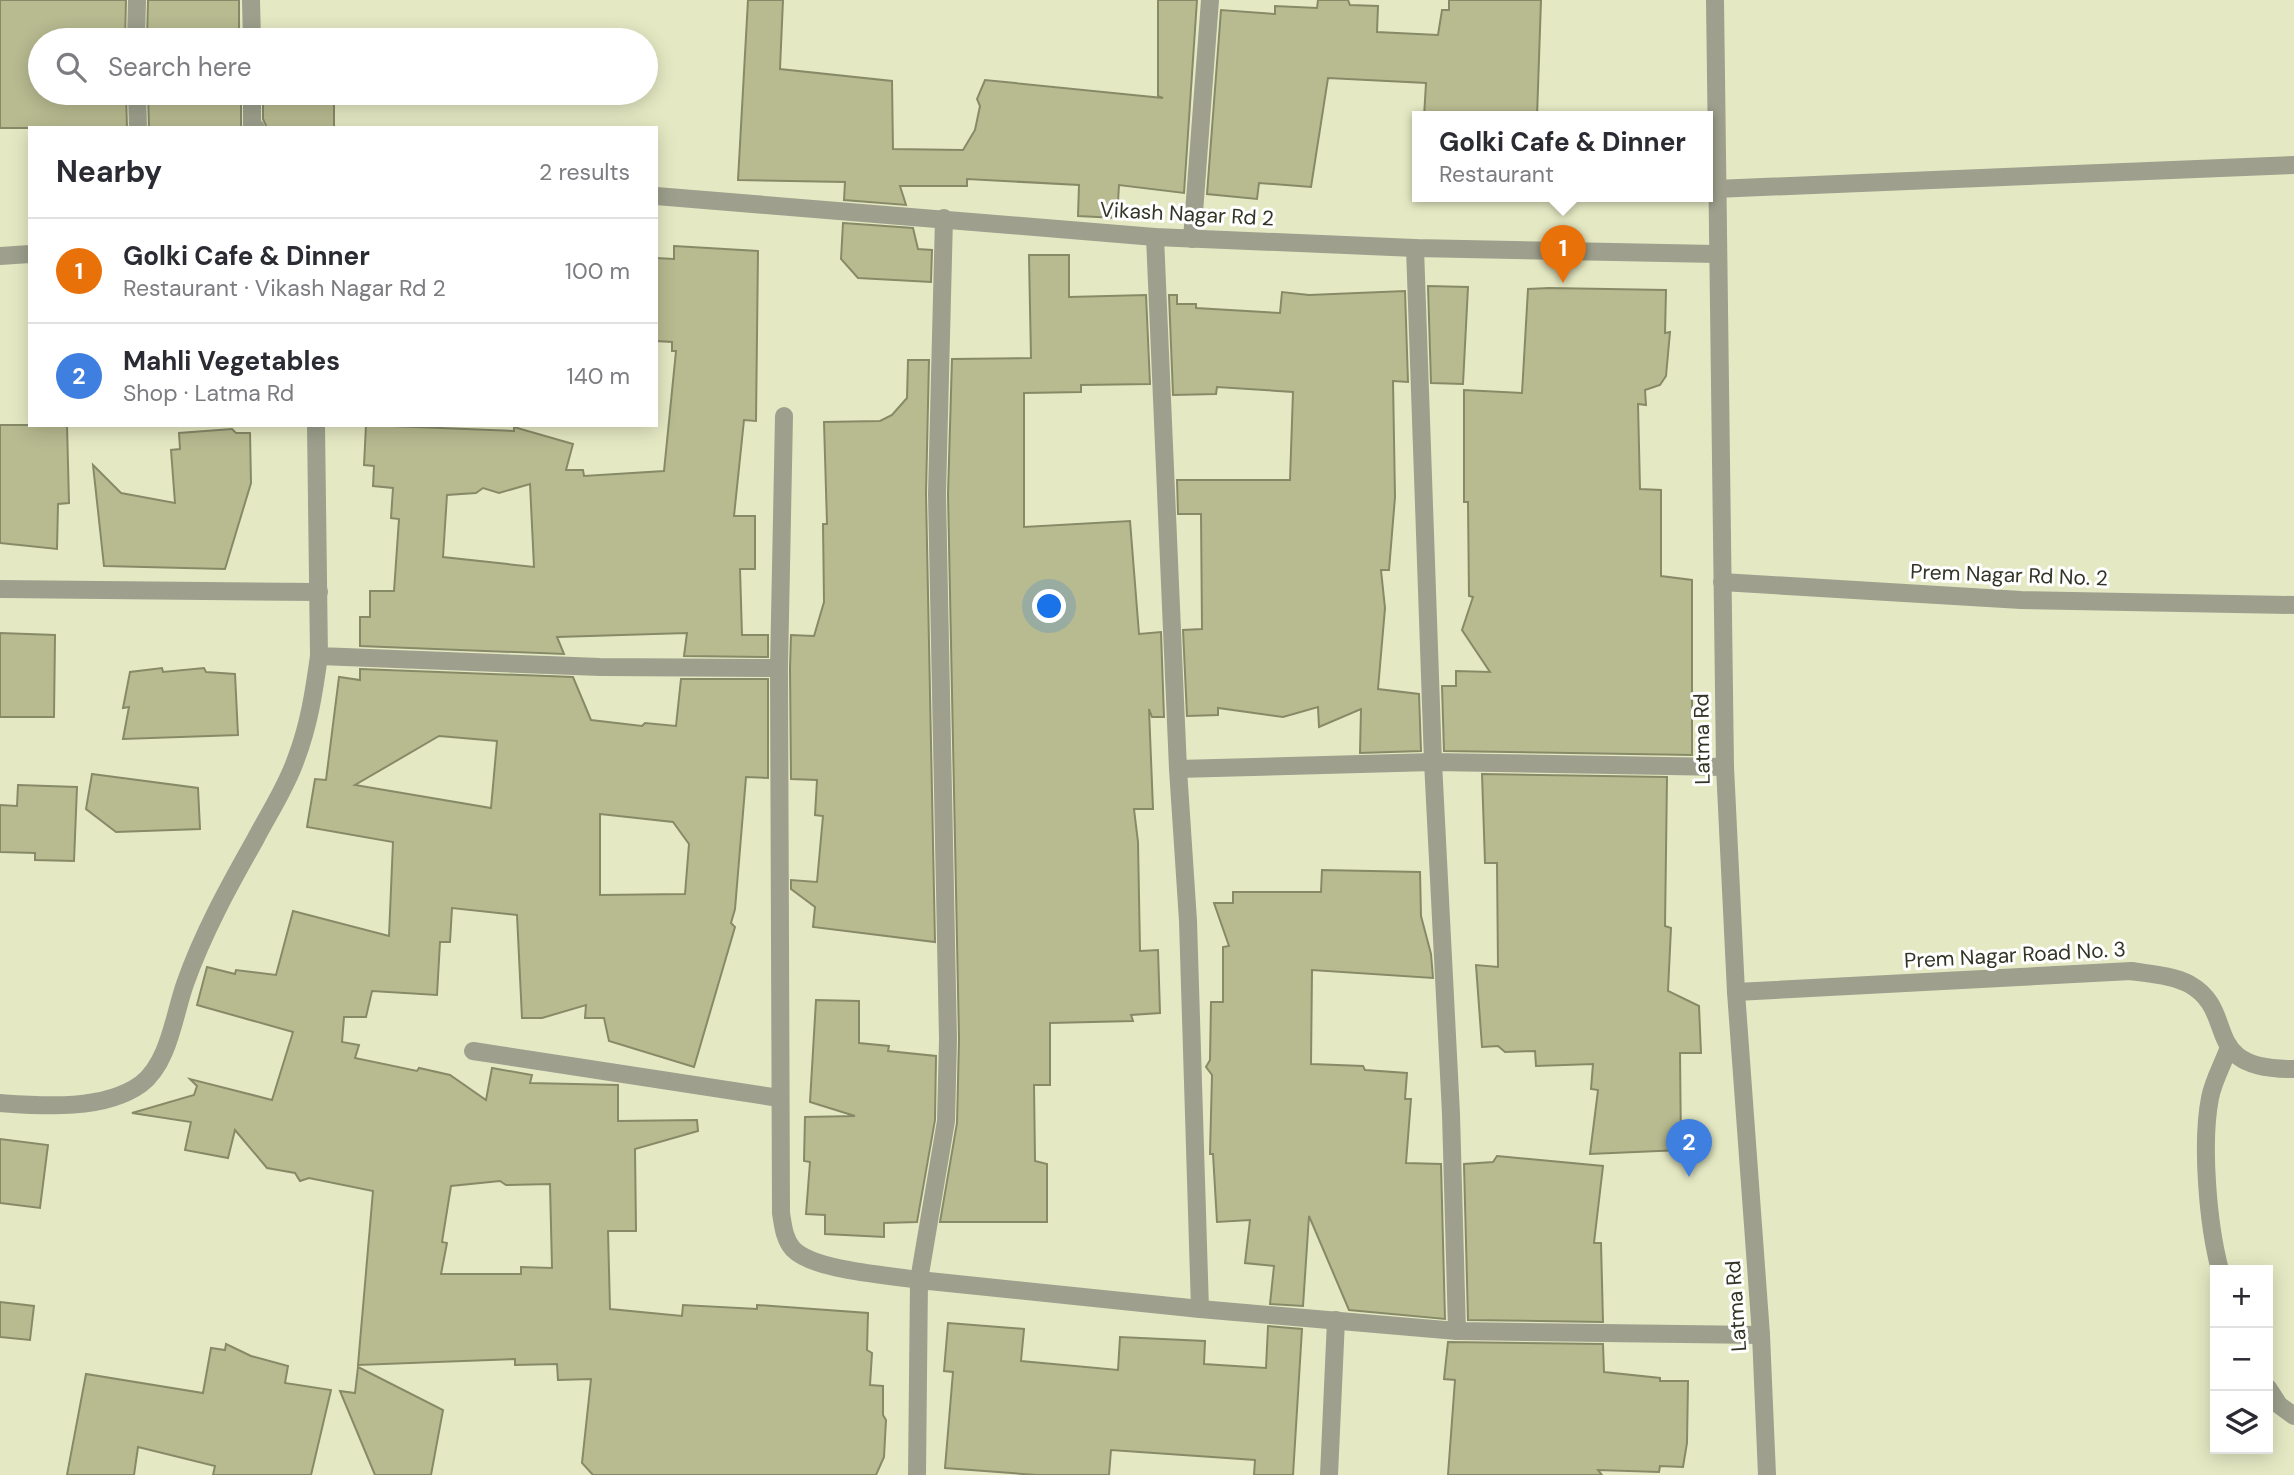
<!DOCTYPE html>
<meta charset="utf-8">
<style>
body{margin:0;font-family:"DM Sans",sans-serif;background:#f2f2f3;color:#2b2b33}
.controls{position:absolute;right:21px;bottom:21px;display:grid;overflow:hidden;border-radius:0px;box-shadow:0 4px 18px #0003}
.controls button{width:63px;height:63px;display:grid;place-items:center;padding:0;border:0;border-bottom:2px solid #e1e1e2;background:#fff;color:#2b2b33;font:35px sans-serif}
.you{position:absolute;left:1050px;top:607px;width:24px;height:24px;margin:-18px;border:5px solid #fff;border-radius:50%;background:#1a73e8;box-shadow:0 0 0 10px #1a73e833}
.badge{display:grid;place-items:center;width:46px;height:46px;border-radius:50%;background:#8038aa;color:#fff;font-size:23px;font-weight:700}
.pin{position:absolute;translate:-50% -58px;filter:drop-shadow(0 2px 4px #0008)}
.pin::after{content:'';position:absolute;top:37px;width:24px;height:21px;background:inherit;clip-path:polygon(0 0,100% 0,50% 100%)}
.popup{position:absolute;left:1412px;top:111px;width:301px;height:91px;box-sizing:border-box;display:grid;place-content:center;border-radius:0px;background:#fff;filter:drop-shadow(0 2px 5px #0005);font-size:23px;white-space:nowrap;color:#7c7c81}
.popup b{font-size:26px;color:#2b2b33}
.popup::after{content:'';position:absolute;left:50%;top:100%;margin-left:-14px;border:14px solid transparent;border-top-color:#fff}
.list{margin:0;padding:0;list-style:none}
h2{display:flex;justify-content:space-between;align-items:center;height:91px;margin:0;padding:0 28px;font-size:30px}
h2 small{font-size:23px;font-weight:400;color:#7c7c81}
.list li{display:grid;grid-template-columns:46px 1fr auto;gap:21px;align-items:center;box-sizing:border-box;height:105px;padding:0 28px;border-top:2px solid #e1e1e2}
.list b{display:block;font-size:26px;white-space:nowrap}
.list p{margin:0;font-size:23px;white-space:nowrap;color:#7c7c81}
.list em{font-size:23px;font-style:normal;color:#7c7c81}
.icon{flex:none;width:38px;height:38px;fill:none;stroke:currentColor;stroke-width:2;stroke-linecap:round;stroke-linejoin:round}
.map{position:relative;flex:none;width:2294px;height:1475px;overflow:hidden}
.search{position:absolute;background:#fff;box-shadow:0 4px 18px #0003;left:28px;top:28px;width:630px;height:77px;display:flex;align-items:center;gap:18px;box-sizing:border-box;padding:0 24px;border-radius:38px;color:#7c7c81;font-size:26px}
.panel{position:absolute;background:#fff;box-shadow:0 4px 18px #0003;left:28px;top:126px;width:630px;height:301px;border-radius:0px}
.map>svg:first-child{display:block}
.building{fill:#b8bb90;stroke:#878a67;stroke-width:2;fill-rule:evenodd}
.lines{fill:none;stroke-linecap:round;stroke-linejoin:round}
.minor{stroke:#9ea08d;stroke-width:18}
.labels{text-anchor:middle;dominant-baseline:central;stroke-width:6;stroke-linejoin:round;paint-order:stroke}
.street-label{font-size:21px;fill:#333526;stroke:#fff}
</style>
<div class="map">
<svg width="2294" height="1475" viewBox="0 0 2294 1475">
<rect width="100%" height="100%" fill="#e5e9c3"/>
<g class="building">
<path d="M0 0H126L125 40H40V93H126L127 128H0Z"/>
<path d="M148 0H239V40H147Z"/>
<path d="M748 0H783L780 69 892 81 893 149 963 150 975 130 980 106 977 99 985 80 1163 98 1158 96V0H1197L1184 193 1119 185 1117 218 1078 216 1079 185 967 179V186H900L906 205 844 200 845 182 738 180Z"/>
<path d="M1318 0H1348L1350 5 1378 6 1377 32 1438 35 1442 10H1449V0H1541L1537 117H1424L1426 83 1328 78 1311 187 1259 183 1257 199 1207 194 1221 10 1275 14V6L1317 8Z"/>
<path d="M148 93H241V128H149Z"/>
<path d="M263 93H334V128H267L263 119Z"/>
<path d="M843 223 913 228 918 249 932 250 931 282 858 278 841 259Z"/>
<path d="M674 246 758 251 756 421 744 420 734 516H755V569H740L742 635H768V657L684 656 687 633 557 637 564 654 360 646V617H370V591H394L399 519 391 518 393 488 373 486 374 466 364 465 366 425 514 431V427L573 444 566 470H583L584 476 664 471 676 351H672V342L656 341V258L674 259ZM530 484 534 567 443 557 447 495 476 493 483 488 499 493Z"/>
<path d="M1029 255H1069V297L1146 295 1150 384 1081 385V392L1024 393V527L1130 521 1139 634 1161 632 1164 717H1152L1149 709 1153 809H1134L1138 842 1140 951 1158 950 1160 1013 1131 1015 1133 1021 1050 1023V1085H1034L1035 1161 1047 1164V1222H940L957 1123 959 1039 948 494 952 359 1031 358Z"/>
<path d="M1428 286 1468 287 1463 384 1431 383Z"/>
<path d="M1549 288 1666 290 1665 333 1670 332 1666 376 1660 385 1645 390 1646 405 1638 404 1640 489 1661 490V576L1692 580V755L1444 751 1442 686H1456V671L1490 672 1462 630 1473 597 1469 596 1468 502H1464V390L1522 393 1528 289Z"/>
<path d="M1405 291 1408 382 1393 381 1395 497 1389 570H1381L1385 608 1378 689 1419 694 1421 751 1360 753 1361 709 1319 727 1318 707 1283 717 1218 708V715L1187 716 1183 630 1202 629 1201 514H1178L1177 480H1290L1293 392 1217 387 1216 394 1173 395 1169 295H1177V304H1196V308L1280 313 1282 292 1309 295Z"/>
<path d="M908 360H929L926 494 935 942 813 927 815 907 791 889V880L817 882 823 816 815 815 817 780 791 779 790 668 791 635 814 636 824 602 823 524H827L824 422 880 421 892 415 907 398Z"/>
<path d="M0 425H67L69 503 58 504 57 549 0 543Z"/>
<path d="M232 429 236 433H250L251 483 225 569 104 566 93 465 121 493 175 503 171 450 180 449 179 433Z"/>
<path d="M0 633 55 635 54 717H0Z"/>
<path d="M162 668 163 672 204 668 206 672 235 674 238 735 123 739 129 707 123 708 130 672Z"/>
<path d="M360 669 573 677 591 720 642 726 645 723 676 726 681 679H768V778L746 777 735 909 731 923 735 927 694 1067 609 1041 604 1018H585L586 1005 542 1018H522L517 915 452 908 450 942H440L437 995 372 991 366 1017H344L342 1042 359 1045 355 1058 417 1071 419 1068 450 1075 486 1100 492 1068 532 1075 530 1083 618 1085V1121L697 1120 698 1131 635 1149 636 1231H608L610 1309 682 1316 683 1305 757 1309V1305L868 1313 867 1350 872 1353 870 1385 883 1386V1415L886 1420 884 1457 876 1475H593L582 1463 591 1379 558 1380 557 1364 515 1365V1359L358 1365 373 1191 309 1178 300 1181 295 1173 267 1168 235 1130 228 1158 185 1150 191 1122 132 1113 194 1095 197 1086 190 1079 272 1100 293 1032 197 1005 207 967 235 974 236 970 276 975 293 911 389 936 393 842 307 827 315 779 326 780 339 677 360 680ZM439 736 497 741 491 808 355 785ZM600 814 673 822 689 844 685 894 600 895ZM500 1181 506 1185 550 1184 552 1268 521 1267V1274H441L447 1243 442 1242 451 1186Z"/>
<path d="M92 774 198 788 200 829 116 832 86 809Z"/>
<path d="M1482 774 1667 777 1665 926 1671 928 1668 991 1699 1006 1701 1053H1680L1681 1150 1590 1154 1598 1090 1591 1089 1593 1064 1536 1066 1535 1051 1505 1052 1498 1046 1482 1047 1476 965 1498 967 1497 863H1485Z"/>
<path d="M18 785 77 787 74 861 35 860V853L0 852V805L17 806Z"/>
<path d="M1322 870 1420 872 1421 916 1431 954 1433 978 1312 970 1311 1064 1363 1066 1365 1070 1407 1073 1405 1099H1411L1406 1163 1441 1164 1445 1319 1349 1310 1309 1216 1303 1306 1270 1304 1274 1266 1245 1263 1250 1220 1217 1222 1213 1154H1210L1212 1075 1206 1067 1210 1060 1211 1002H1223V947L1229 946 1214 903H1233V892H1321Z"/>
<path d="M816 1000 859 1001V1043L889 1046 888 1051 936 1056 935 1120 917 1222 884 1223V1237L825 1234V1215L806 1214 810 1162 804 1161 805 1117 855 1116 810 1102Z"/>
<path d="M0 1139 48 1145 40 1208 0 1203Z"/>
<path d="M1497 1156 1603 1166 1594 1243H1601L1603 1322 1468 1320 1464 1164 1493 1162Z"/>
<path d="M0 1302 34 1306 30 1340 0 1337Z"/>
<path d="M948 1323 1024 1329 1021 1361 1118 1370 1120 1337 1205 1341 1204 1364 1266 1368 1268 1326 1302 1329 1293 1475H1254L1255 1460 1111 1450 1109 1475H1036L945 1468 953 1372 944 1371Z"/>
<path d="M1448 1342 1603 1344 1604 1372 1660 1378V1381H1688L1687 1443 1683 1467 1660 1466 1659 1472 1598 1470 1602 1475H1448L1455 1380 1444 1379Z"/>
<path d="M226 1344 251 1356 288 1366 285 1383 331 1390 311 1475H213L215 1466 138 1447 134 1475H67L86 1374 203 1393 211 1348 225 1350Z"/>
<path d="M358 1367 443 1410 431 1475H375L340 1391 355 1393Z"/>
</g>
<g class="lines">
<g class="minor">
<path d="M251 0 252 40"/>
<path d="M1715 0 1725 767 1736 992 1761 1335 1767 1475"/>
<path d="M136 40 137 0"/>
<path d="M137 93 138 128"/>
<path d="M252 93V125L256 128"/>
<path d="M1715 189 2294 165"/>
<path d="M656 196 1155 237 1415 248 1716 254"/>
<path d="M1192 239 1210 0"/>
<path d="M1415 248 1433 762 1451 1114 1457 1331"/>
<path d="M0 256 30 254"/>
<path d="M784 416 779 668 781 1213C783 1225 784 1239 793 1249 814 1271 889 1275 919 1280L946 1121 948 1039 937 494 944 218"/>
<path d="M316 425 319 656 600 667 779 668"/>
<path d="M1722 582 2021 600 2294 605"/>
<path d="M0 589 319 592"/>
<path d="M1178 769 1433 762 1725 767"/>
<path d="M1736 992 2131 971C2149 974 2172 975 2189 984 2240 1012 2197 1070 2294 1069"/>
<path d="M473 1051 779 1098"/>
<path d="M0 1103C42 1106 104 1111 141 1084 169 1063 174 1015 185 984 203 933 229 886 255 840 269 813 286 788 296 759 309 725 314 692 319 656"/>
<path d="M2220 1270C2208 1225 2201 1144 2210 1098 2213 1081 2223 1064 2229 1047"/>
<path d="M1200 1309 1457 1331 1761 1335"/>
<path d="M2268 1388 2279 1405 2294 1416"/>
<path d="M917 1475 919 1280 1200 1309 1188 921 1178 769 1155 237"/>
<path d="M1329 1475 1336 1320"/>
</g>
</g>
<g class="labels">
<g class="street-label">
<text transform="translate(1187 214) rotate(3)">Vikash Nagar Rd 2</text>
<text transform="translate(2009 575) rotate(2)">Prem Nagar Rd No. 2</text>
<text transform="translate(1702 739) rotate(-91)">Latma Rd</text>
<text transform="translate(2015 955) rotate(-3)">Prem Nagar Road No. 3</text>
<text transform="translate(1736 1306) rotate(-94)">Latma Rd</text>
</g>
</g>
</svg>
<div class="controls">
<button>+</button>
<button>−</button>
<button><svg class="icon" aria-label="layers" viewBox="0 0 24 24"><path d="M12 4l9 5-9 5-9-5zM3 14l9 5 9-5"/></svg></button>
</div>
<div class="you"></div>
<div class="pin badge" style="left:1563px;top:283px;background:#e8710a">1</div>
<div class="popup"><b>Golki Cafe &amp; Dinner</b>Restaurant</div>
<div class="pin badge" style="left:1689px;top:1177px;background:#3f7fe0">2</div>
<div class="search"><svg class="icon" aria-label="search" viewBox="0 0 24 24"><circle cx="10" cy="10" r="6"/><path d="M15 15l6 6"/></svg>Search here</div>
<section class="panel">
<h2>Nearby<small>2 results</small></h2>
<ul class="list">
<li><span class="badge" style="background:#e8710a">1</span><div><b>Golki Cafe &amp; Dinner</b><p>Restaurant · Vikash Nagar Rd 2</p></div><em>100 m</em></li>
<li><span class="badge" style="background:#3f7fe0">2</span><div><b>Mahli Vegetables</b><p>Shop · Latma Rd</p></div><em>140 m</em></li>
</ul>
</section>
</div>
